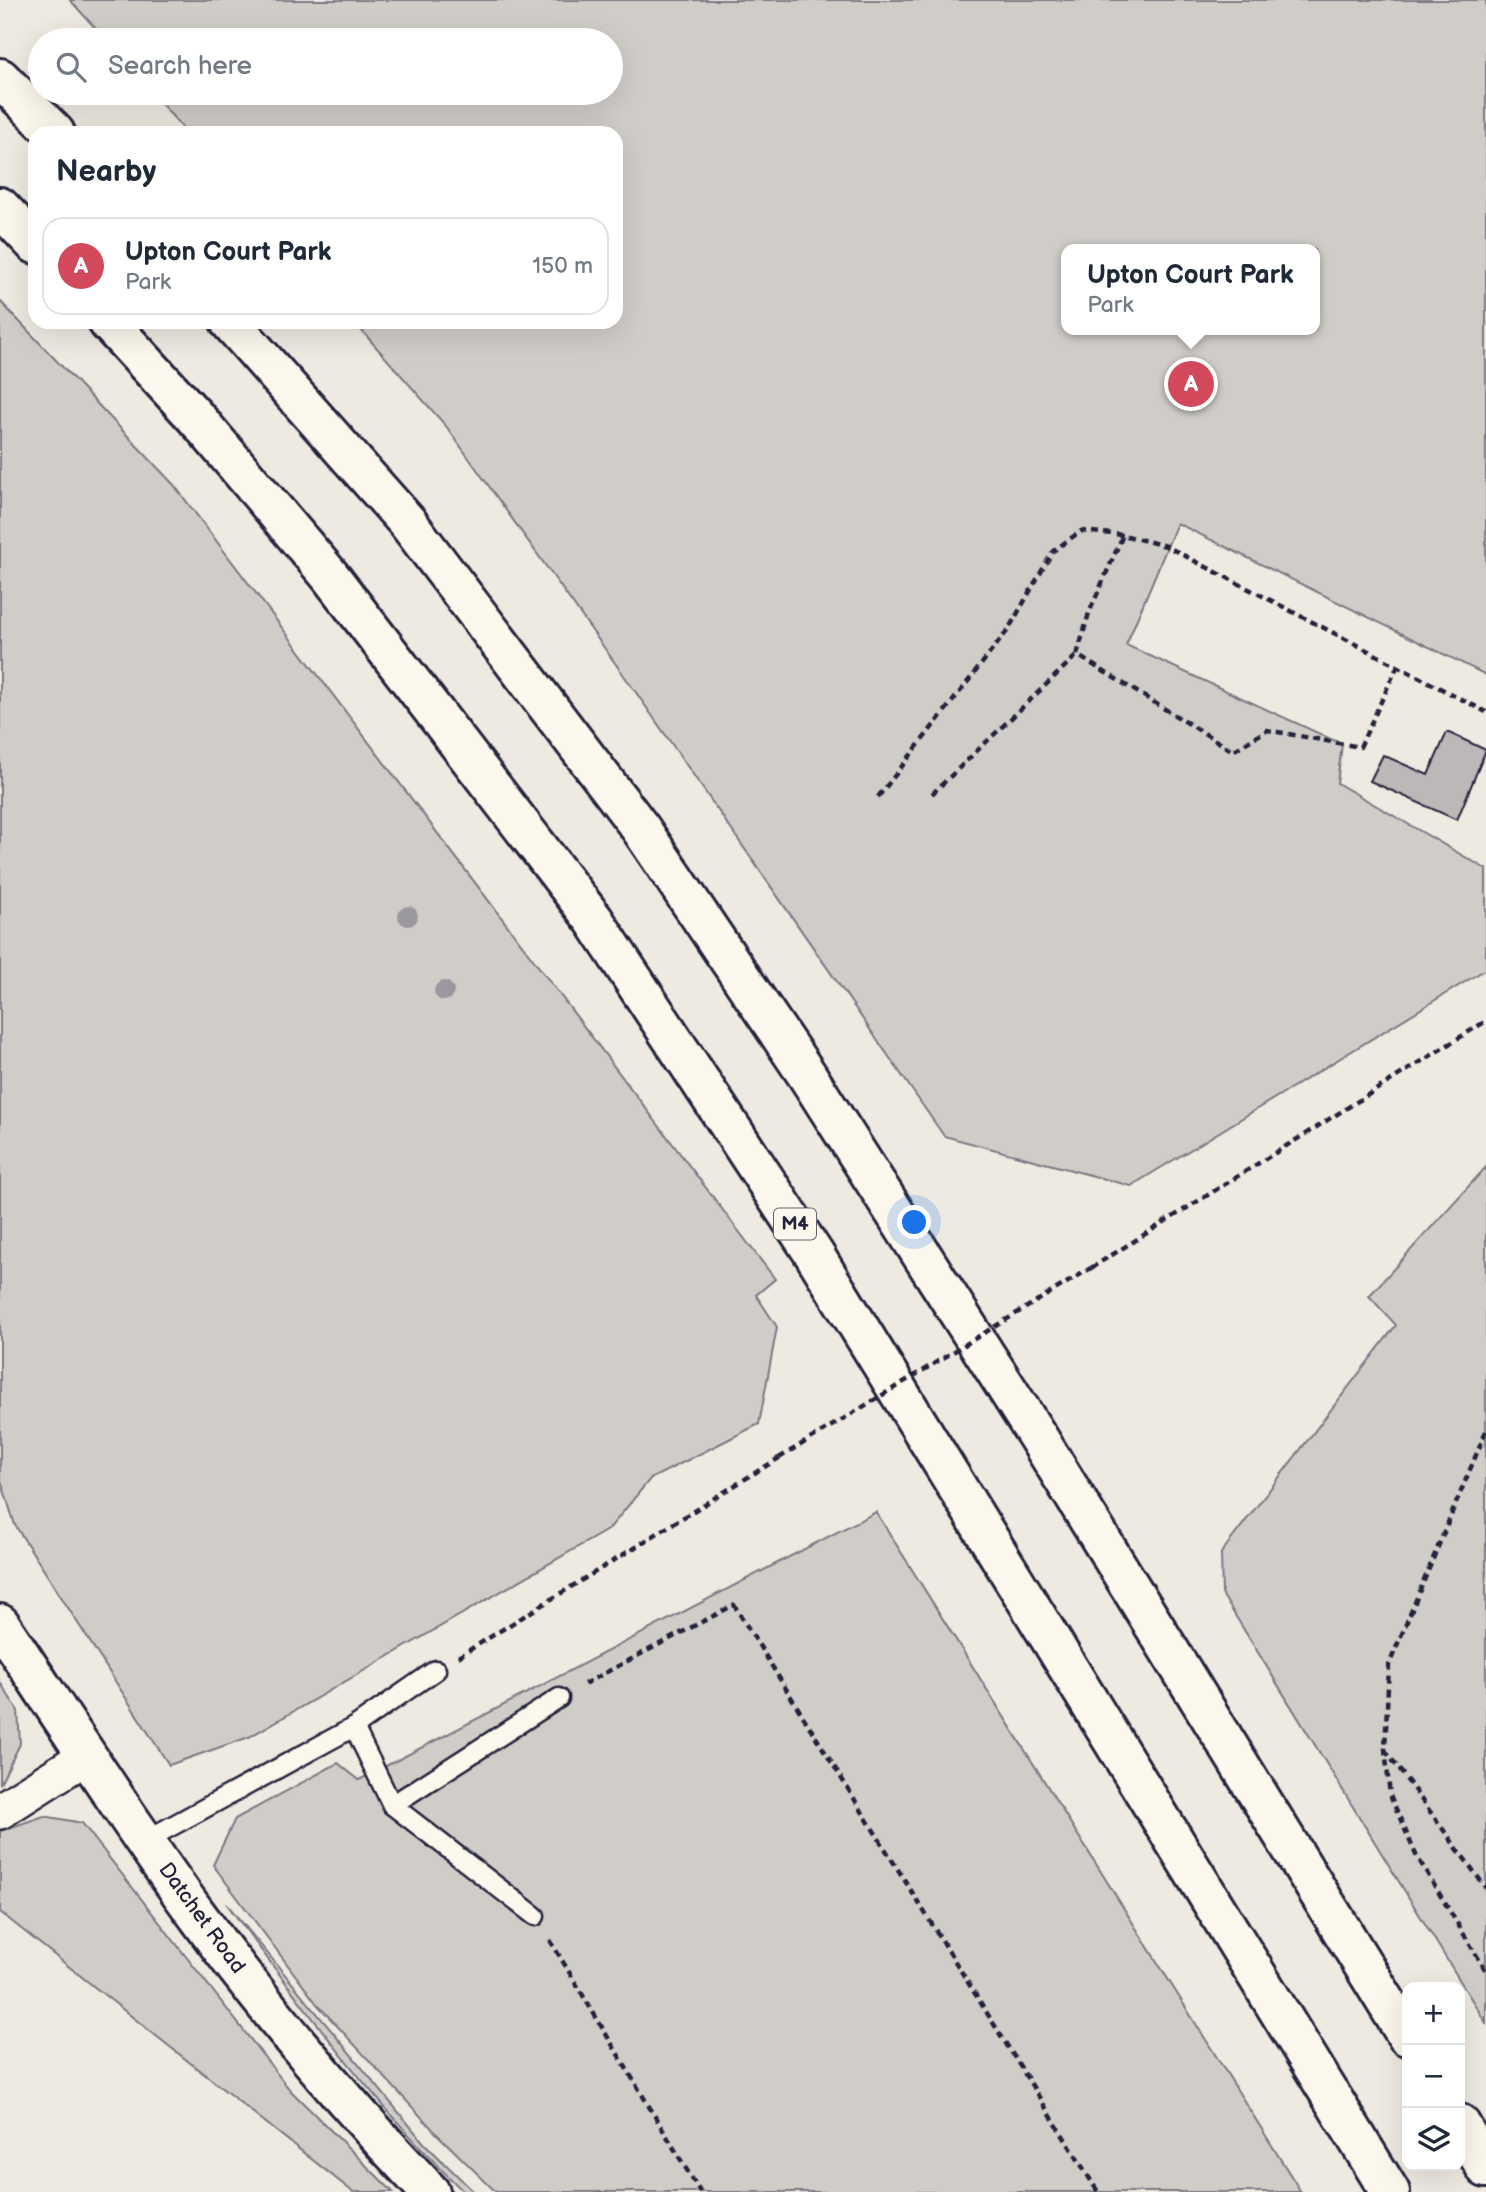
<!DOCTYPE html>
<meta charset="utf-8">
<style>
body{margin:0;font-family:"Balsamiq Sans",sans-serif;background:#f2f2f3;color:#1f2937}
.controls{position:absolute;right:21px;bottom:21px;display:grid;overflow:hidden;border-radius:14px;box-shadow:0 7px 28px #0002}
.controls button{width:63px;height:63px;display:grid;place-items:center;padding:0;border:0;border-bottom:2px solid #e0e1e3;background:#fff;color:#1f2937;font:35px sans-serif}
.you{position:absolute;left:915px;top:1223px;width:24px;height:24px;margin:-18px;border:5px solid #fff;border-radius:50%;background:#1a73e8;box-shadow:0 0 0 10px #1a73e833}
.badge{display:grid;place-items:center;width:46px;height:46px;border-radius:50%;background:#d1495b;color:#fff;font-size:23px;font-weight:700}
.pin{position:absolute;translate:-50% -50%;border:4px solid #fff;box-shadow:0 2px 7px #0006}
.popup{position:absolute;left:1061px;top:244px;width:259px;height:91px;box-sizing:border-box;display:grid;place-content:center;border-radius:14px;background:#fff;filter:drop-shadow(0 2px 5px #0005);font-size:23px;white-space:nowrap;color:#747a83}
.popup b{font-size:26px;color:#1f2937}
.popup::after{content:'';position:absolute;left:50%;top:100%;margin-left:-14px;border:14px solid transparent;border-top-color:#fff}
.list{margin:0;padding:0;list-style:none}
h2{display:flex;justify-content:space-between;align-items:center;height:91px;margin:0;padding:0 28px;font-size:30px}
h2 small{font-size:23px;font-weight:400;color:#747a83}
.list li{display:grid;grid-template-columns:46px 1fr auto;gap:21px;align-items:center;box-sizing:border-box;height:98px;margin:0 14px 14px;padding:0 14px;border:2px solid #e0e1e3;border-radius:21px}
.list b{display:block;font-size:26px;white-space:nowrap}
.list p{margin:0;font-size:23px;white-space:nowrap;color:#747a83}
.list em{font-size:23px;font-style:normal;color:#747a83}
.icon{flex:none;width:38px;height:38px;fill:none;stroke:currentColor;stroke-width:2;stroke-linecap:round;stroke-linejoin:round}
.map{position:relative;flex:none;width:1486px;height:2192px;overflow:hidden}
.search{position:absolute;background:#fff;box-shadow:0 7px 28px #0002;left:28px;top:28px;width:595px;height:77px;display:flex;align-items:center;gap:18px;box-sizing:border-box;padding:0 24px;border-radius:38px;color:#747a83;font-size:26px}
.panel{position:absolute;background:#fff;box-shadow:0 7px 28px #0002;left:28px;top:126px;width:595px;height:203px;border-radius:21px}
.map>svg:first-child{display:block}
.green{fill:#d0cdc9;stroke:#797882;stroke-width:2;fill-rule:evenodd}
.building{fill:#bcb8b8;stroke:#22223b;stroke-width:2}
.lines{fill:none;stroke-linecap:round;stroke-linejoin:round}
.lane-casing{stroke:#22223b;stroke-width:23}
.street-casing{stroke:#22223b;stroke-width:40}
.secondary-casing{stroke:#22223b;stroke-width:44}
.highway-casing{stroke:#22223b;stroke-width:44}
.path{stroke:#22223b;stroke-width:4.5;stroke-dasharray:7 5;stroke-linecap:butt}
.lane{stroke:#fbf7ec;stroke-width:18}
.street{stroke:#fbf7ec;stroke-width:35}
.secondary{stroke:#fbf7ec;stroke-width:38}
.highway{stroke:#fbf7ec;stroke-width:38}
.path-bridge{stroke:#22223b;stroke-width:4.5;stroke-dasharray:7 5;stroke-linecap:butt}
.tree{fill:#9a989e}
.labels{text-anchor:middle;dominant-baseline:central;stroke-width:7;stroke-linejoin:round;paint-order:stroke}
.shield{fill:#fbf7ec;stroke:#636270;stroke-width:2}
.shield-label{font-size:19px;font-weight:bold;fill:#22223b}
.street-label{font-size:21px;fill:#22223b;stroke:#fbf7ec}
</style>
<div class="map">
<svg width="1486" height="2192" viewBox="0 0 1486 2192">
<rect width="100%" height="100%" fill="#eeeae2"/>
<filter id="ink" filterUnits="userSpaceOnUse"><feTurbulence type="fractalNoise" baseFrequency=".0143" numOctaves="2"/><feDisplacementMap in="SourceGraphic" scale="14" xChannelSelector="R" yChannelSelector="G"/><feConvolveMatrix kernelMatrix="1 2 1 2 8 2 1 2 1" color-interpolation-filters="sRGB"/></filter>
<g filter="url(#ink)">
<g class="green">
<path d="M70 0H1486V675L1177 523 1126 645 1342 744 1337 783 1486 869V969L1131 1186 944 1136 635 691 446 426 354 322H616V133H187L152 93H611V40H106ZM1067 249H1315V330H1067Z"/>
<path d="M0 301 174 485 775 1279 756 1295 777 1327 759 1424 650 1479 609 1529 249 1737 169 1765 15 1525 0 1477Z"/>
<path d="M1486 1167V2023L1222 1594 1221 1553 1396 1325 1369 1296Z"/>
<path d="M876 1512 1301 2192H496L438 2135 317 2004 213 1865 235 1819 338 1763 359 1780Z"/>
<path d="M0 1682 18 1711 20 1744 0 1784Z"/>
<path d="M44 1816 82 1823 290 2090 393 2192H353L0 1912V1831Z"/>
<path d="M226 1903 424 2143 474 2192H464C374 2105 301 2003 226 1903Z"/>
</g>
<path class="building" d="M1447 732 1486 750 1457 820 1370 781 1383 755 1428 775Z"/>
<g class="lines">
<g class="lane-casing">
<g id="lane">
<path d="M354 1727 392 1805 559 1698"/>
<path d="M392 1805 535 1916"/>
<path d="M146 1840 354 1727 436 1670"/>
</g>
</g>
<g class="street-casing">
<path id="street" d="M0 1811 88 1755"/>
</g>
<g class="secondary-casing">
<path id="secondary" d="M0 1624C64 1720 126 1818 194 1911 266 2010 345 2103 430 2192"/>
</g>
<g class="highway-casing">
<g id="highway">
<path d="M0 78 55 133"/>
<path d="M0 207 35 244"/>
<path d="M108 322 198 420 330 576 594 920 814 1254 1390 2192"/>
<path d="M230 322 408 523 641 829 807 1075 1039 1439 1407 2036"/>
<path d="M1460 2124 1486 2168"/>
</g>
</g>
<g class="path">
<path d="M1398 665 1360 747 1267 730 1233 751 1077 655 1089 613 1123 535 1166 546 1486 712"/>
<path d="M932 794 1077 655"/>
<path d="M878 797 1008 630 1053 551 1081 531 1123 535"/>
<path d="M1091 1268 1486 1021"/>
<path d="M1486 1431 1389 1665 1385 1749 1390 1795 1416 1855 1486 1971"/>
<path d="M458 1657 779 1458"/>
<path d="M584 1684 734 1605 1098 2192"/>
<path d="M1385 1750 1486 1888"/>
<path d="M550 1940 700 2192"/>
</g>
<use href="#lane" class="lane"/>
<use href="#street" class="street"/>
<use href="#secondary" class="secondary"/>
<use href="#highway" class="highway"/>
<path class="path-bridge" d="M779 1458 1091 1268"/>
</g>
<g class="tree">
<circle cx="408" cy="916" r="10"/>
<circle cx="444" cy="991" r="10"/>
</g>
</g>
<g class="labels">
<rect class="shield" x="774" y="1208.5" width="42" height="31" rx="5"/>
<g class="shield-label">
<text x="795" y="1224">M4</text>
</g>
<g class="street-label">
<text transform="translate(202 1918) rotate(54)">Datchet Road</text>
</g>
</g>
</svg>
<div class="controls">
<button>+</button>
<button>−</button>
<button><svg class="icon" aria-label="layers" viewBox="0 0 24 24"><path d="M12 4l9 5-9 5-9-5zM3 14l9 5 9-5"/></svg></button>
</div>
<div class="you"></div>
<div class="pin badge" style="left:1191px;top:384px">A</div>
<div class="popup"><b>Upton Court Park</b>Park</div>
<div class="search"><svg class="icon" aria-label="search" viewBox="0 0 24 24"><circle cx="10" cy="10" r="6"/><path d="M15 15l6 6"/></svg>Search here</div>
<section class="panel">
<h2>Nearby<small></small></h2>
<ul class="list">
<li><span class="badge">A</span><div><b>Upton Court Park</b><p>Park</p></div><em>150 m</em></li>
</ul>
</section>
</div>
